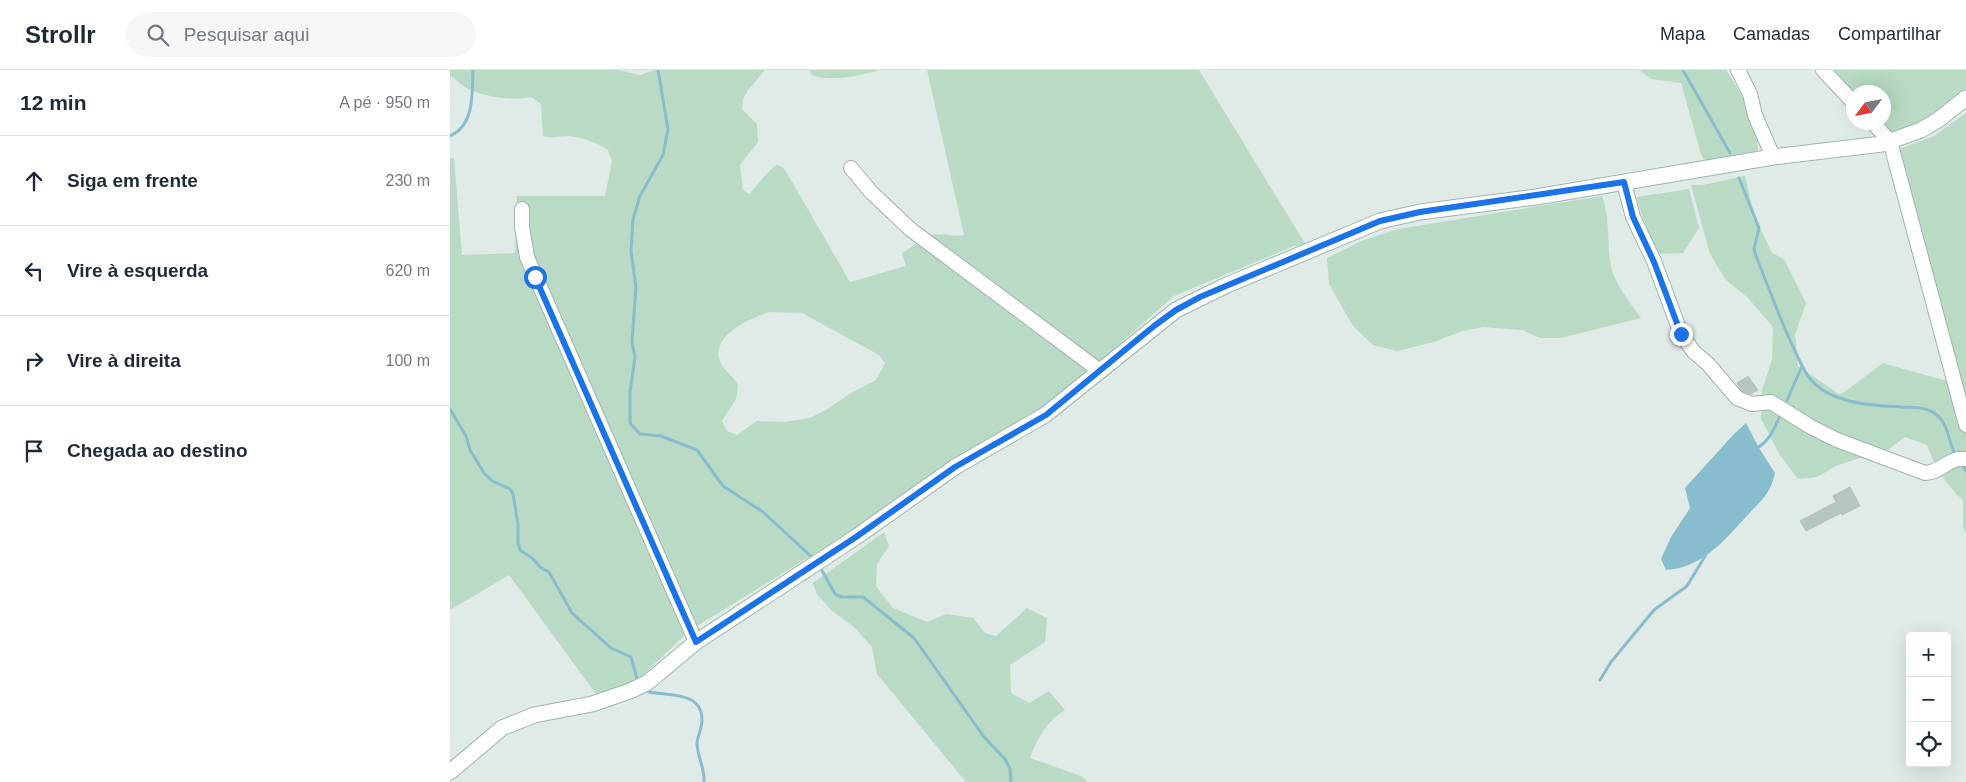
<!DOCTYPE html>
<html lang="pt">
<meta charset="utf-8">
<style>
body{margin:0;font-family:Arial,sans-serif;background:#f6f6f7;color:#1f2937}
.controls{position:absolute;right:15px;bottom:15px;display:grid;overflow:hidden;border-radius:5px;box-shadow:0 5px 20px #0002}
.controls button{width:45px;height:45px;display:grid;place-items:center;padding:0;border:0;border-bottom:1px solid #e0e1e3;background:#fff;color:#1f2937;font:25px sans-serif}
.compass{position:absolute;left:1396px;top:15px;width:45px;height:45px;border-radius:50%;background:#fff;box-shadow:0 5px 20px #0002;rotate:238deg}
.stop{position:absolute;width:15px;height:15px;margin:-11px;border:4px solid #1a73e8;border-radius:50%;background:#fff}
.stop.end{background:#1a73e8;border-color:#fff;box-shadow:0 1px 5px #0008}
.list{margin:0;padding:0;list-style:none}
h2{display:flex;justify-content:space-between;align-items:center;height:65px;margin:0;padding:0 20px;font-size:21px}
h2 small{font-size:16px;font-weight:400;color:#747a83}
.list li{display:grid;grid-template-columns:32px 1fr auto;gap:15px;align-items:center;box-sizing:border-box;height:90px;padding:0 20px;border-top:1px solid #e0e1e3}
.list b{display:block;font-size:19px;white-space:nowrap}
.list em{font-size:16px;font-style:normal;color:#747a83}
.icon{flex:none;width:28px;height:28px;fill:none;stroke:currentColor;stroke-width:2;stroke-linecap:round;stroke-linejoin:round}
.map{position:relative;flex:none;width:1516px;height:712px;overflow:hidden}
header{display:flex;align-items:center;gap:30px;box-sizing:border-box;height:70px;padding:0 25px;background:#fff;border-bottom:1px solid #e0e1e3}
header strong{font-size:24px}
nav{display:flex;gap:28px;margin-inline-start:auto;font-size:18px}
.search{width:350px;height:45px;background:#f6f6f7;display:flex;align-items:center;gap:12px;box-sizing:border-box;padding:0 18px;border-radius:28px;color:#747a83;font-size:19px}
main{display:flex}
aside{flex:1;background:#fff}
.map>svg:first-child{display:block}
.green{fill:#b9dbc5;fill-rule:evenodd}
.water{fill:#88bdce}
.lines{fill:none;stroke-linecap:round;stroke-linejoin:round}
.stream{stroke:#88bdce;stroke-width:3}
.building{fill:#b5c5c0;stroke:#b2c3be}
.minor-casing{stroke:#a3b2ad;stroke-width:16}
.secondary-casing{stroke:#9fb6af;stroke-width:17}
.minor{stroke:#fff;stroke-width:14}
.secondary{stroke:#fff;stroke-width:15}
.route{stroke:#1a73e8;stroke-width:6}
</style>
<header>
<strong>Strollr</strong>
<div class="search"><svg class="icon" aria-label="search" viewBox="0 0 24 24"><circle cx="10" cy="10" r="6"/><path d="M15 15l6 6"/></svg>Pesquisar aqui</div>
<nav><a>Mapa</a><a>Camadas</a><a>Compartilhar</a></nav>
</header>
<main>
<aside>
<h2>12 min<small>A pé · 950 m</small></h2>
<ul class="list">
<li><svg class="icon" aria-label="ahead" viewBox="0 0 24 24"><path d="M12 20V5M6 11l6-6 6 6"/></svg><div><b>Siga em frente</b></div><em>230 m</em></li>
<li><svg class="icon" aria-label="left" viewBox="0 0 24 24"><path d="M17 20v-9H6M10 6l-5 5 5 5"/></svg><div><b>Vire à esquerda</b></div><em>620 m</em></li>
<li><svg class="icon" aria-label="right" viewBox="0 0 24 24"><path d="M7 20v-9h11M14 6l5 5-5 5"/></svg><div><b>Vire à direita</b></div><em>100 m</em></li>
<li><svg class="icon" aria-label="arrive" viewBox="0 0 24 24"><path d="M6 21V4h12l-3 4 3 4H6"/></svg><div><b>Chegada ao destino</b></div></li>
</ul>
</aside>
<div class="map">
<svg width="1516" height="712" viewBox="0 0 1516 712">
<rect width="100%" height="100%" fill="#e0eae6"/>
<g class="green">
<path d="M0 0H168L190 5 205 0H315L298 20 293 29 292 39 307 54 308 72 290 95 293 120 299 124C309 114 316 102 327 95L334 98 400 212 456 196 452 183C462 178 472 167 483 165 494 162 504 168 514 165L477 0H749L857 177 844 176 724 226 635 304 590 340 494 394 442 436 239 561 191 607 174 617 146 624 59 505 0 540V88H4L12 185 65 183 67 126H155L162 91 158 80C148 73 129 66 117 66 108 66 101 69 93 66L91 34 81 27C61 31 29 27 12 15 7 12 6 8 0 6ZM320 242 352 243 429 285 435 293 426 310 401 323 376 340 360 348 335 352 307 351 287 365 277 361 272 351 286 329 288 315C284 307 275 301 271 294 258 266 300 248 320 242Z"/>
<path d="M359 0H429C409 6 382 12 362 5Z"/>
<path d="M1189 0H1276C1292 24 1309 55 1308 85L1257 96 1251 84 1231 13 1201 9Z"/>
<path d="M1385 0H1516V19L1475 52 1435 66 1423 53 1434 52V22H1404L1403 30Z"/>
<path d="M1516 43V464L1513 456V430C1495 414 1485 397 1477 375L1455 367 1439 379 1388 395 1367 407 1348 409 1330 385 1311 349 1312 320 1322 290 1323 257 1298 228 1276 210 1260 184 1241 115H1253L1295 106 1304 145 1322 183 1334 189 1356 233 1345 265 1348 296 1389 324 1393 323 1433 293 1500 312 1444 81 1484 66Z"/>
<path d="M1239 119 1249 158 1233 183 1205 184 1186 127Z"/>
<path d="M1152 126C1160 147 1157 169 1160 191 1163 212 1179 231 1191 248L1111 268H1090L1072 260 1033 257 1012 261 984 272 947 281 923 275 903 256 879 214 877 188 914 170 948 159Z"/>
<path d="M434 462 439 476 427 494 426 516 443 538 477 552 496 544 523 548 535 563 546 566 577 538 597 548 595 572 560 595 561 623 579 633 599 621 615 640C597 651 587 668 580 688L631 706 638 712H516L427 604 422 577 404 557 382 541 367 524 363 513Z"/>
</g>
<path class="water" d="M1296 353 1309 378 1325 403C1320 426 1309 432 1294 449 1272 473 1251 498 1216 500L1211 489 1221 467 1240 438 1235 418 1284 364Z"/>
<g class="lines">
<g class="stream">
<path d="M208 0 218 59 213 85 190 126 183 149 181 181 186 217 182 272 185 287 180 322V353L190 364 211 366 247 380 273 416 313 442 365 490"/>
<path d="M1233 0 1280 83"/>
<path d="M0 66C25 55 22 23 23 0"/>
<path d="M1289 108 1309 158 1304 179 1306 186C1319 218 1330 250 1345 281 1350 291 1354 303 1362 311 1383 334 1422 335 1451 337 1467 338 1478 336 1490 348 1499 357 1499 375 1506 386"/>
<path d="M1335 335 1352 296"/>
<path d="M0 339 16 366 20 380 34 403 42 411 60 419 63 424 68 454V473L70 480 83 489 91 498 99 502 122 543 161 578 181 587 187 609"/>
<path d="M1305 379C1320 372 1325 357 1331 343"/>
<path d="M1511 393 1516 401"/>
<path d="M370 497 385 524 392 527H413L464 568 534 667 555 689 560 699 561 712"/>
<path d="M1150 610 1161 592 1204 540 1237 516 1255 486"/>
<path d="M199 622C218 626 252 621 252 650 252 658 248 665 247 673 247 686 255 698 254 712"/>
</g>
</g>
<g class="building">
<path d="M1298 306 1308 320 1301 324 1292 321 1287 313Z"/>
<path d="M1400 417 1410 436 1392 445 1391 443 1356 461 1350 451 1386 432 1383 426Z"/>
</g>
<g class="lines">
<g class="minor-casing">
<g id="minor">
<path d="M1288 0 1300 24 1305 45 1323 87"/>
<path d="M1373 0 1404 33"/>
<path d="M1422 52 1440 71 1516 355"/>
<path d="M401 98 421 122 460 159 650 301"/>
<path d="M1174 113 1183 147 1204 191 1231 264 1244 282 1258 294 1287 328 1302 334 1321 332 1361 357 1387 370 1475 403C1491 403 1499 386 1516 389"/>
<path d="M72 139V157L77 187 246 572"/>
</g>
</g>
<g class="secondary-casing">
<path id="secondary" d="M0 702 52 658 84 645 142 634 180 621 197 613 246 572 406 467 505 397 595 345 726 240 777 215 930 151 970 142 1086 127 1323 87 1432 74 1471 60 1488 50 1516 28"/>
</g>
<use href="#minor" class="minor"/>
<use href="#secondary" class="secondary"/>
</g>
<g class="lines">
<path class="route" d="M85 207 246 572 406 467 505 397 596 345 704 256 726 240 750 227 930 151 970 142 1174 112 1183 147 1204 192 1231 264"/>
</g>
</svg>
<div class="controls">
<button>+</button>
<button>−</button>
<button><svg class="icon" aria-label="locate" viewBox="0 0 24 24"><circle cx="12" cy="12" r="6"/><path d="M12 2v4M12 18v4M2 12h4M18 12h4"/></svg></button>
</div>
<svg class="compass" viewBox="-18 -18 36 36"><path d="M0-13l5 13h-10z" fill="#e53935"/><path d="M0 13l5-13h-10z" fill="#747a83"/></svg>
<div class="stop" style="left:85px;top:207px"></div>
<div class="stop end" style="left:1231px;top:264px"></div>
</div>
</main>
